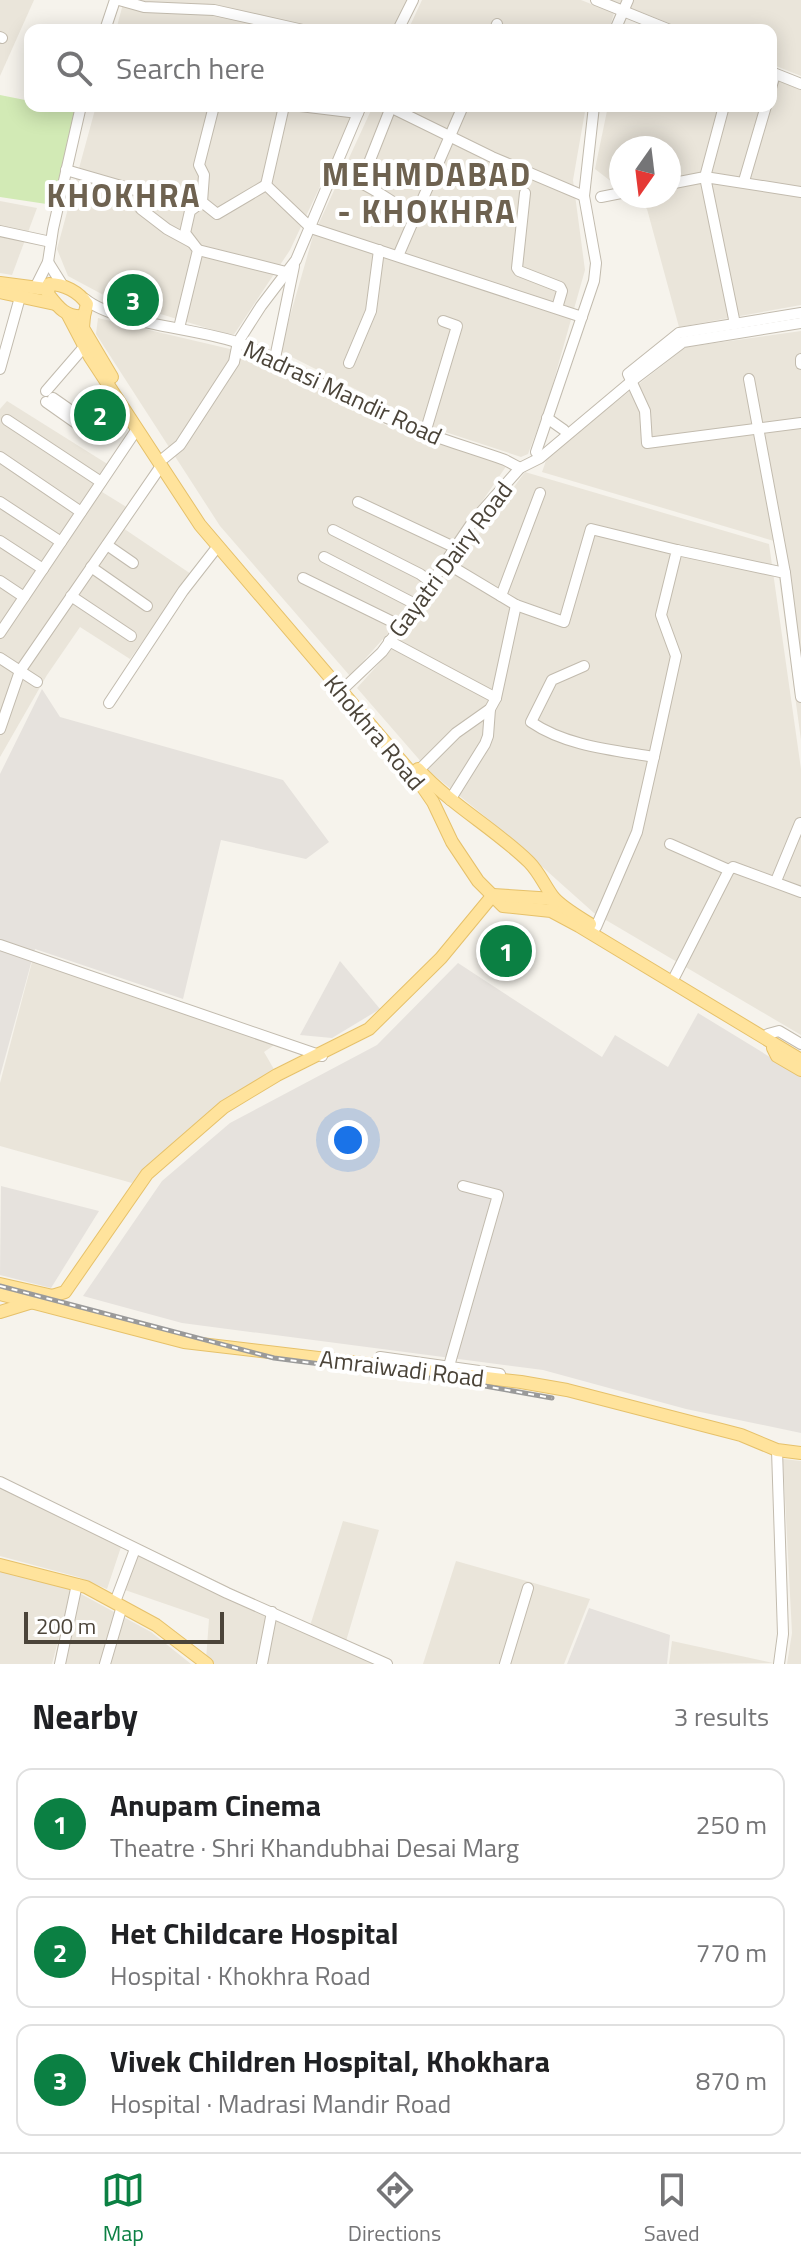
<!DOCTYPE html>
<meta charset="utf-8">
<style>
body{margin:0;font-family:"Titillium Web",sans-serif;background:#f2f2f2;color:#202124}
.compass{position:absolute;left:609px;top:136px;width:72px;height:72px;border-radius:50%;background:#fff;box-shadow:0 4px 20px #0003;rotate:194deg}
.scale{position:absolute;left:24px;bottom:20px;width:200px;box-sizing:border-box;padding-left:8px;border:4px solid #4b4439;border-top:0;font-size:22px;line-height:28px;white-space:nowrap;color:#4b4439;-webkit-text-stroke:6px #fff;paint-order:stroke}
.you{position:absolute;left:348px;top:1140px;width:28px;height:28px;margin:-20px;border:6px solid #fff;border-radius:50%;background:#1a73e8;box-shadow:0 0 0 12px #1a73e833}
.badge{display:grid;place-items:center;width:52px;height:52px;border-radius:50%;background:#0b8043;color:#fff;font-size:26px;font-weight:700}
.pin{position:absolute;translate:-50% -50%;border:4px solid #fff;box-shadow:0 2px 8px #0006}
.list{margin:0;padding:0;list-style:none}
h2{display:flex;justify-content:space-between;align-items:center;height:104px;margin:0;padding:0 32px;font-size:34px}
h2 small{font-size:26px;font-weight:400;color:#757577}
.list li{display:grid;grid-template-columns:52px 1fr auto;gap:24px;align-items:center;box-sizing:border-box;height:112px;margin:0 16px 16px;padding:0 16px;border:2px solid #e0e0e0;border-radius:16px}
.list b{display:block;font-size:30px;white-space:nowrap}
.list p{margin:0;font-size:26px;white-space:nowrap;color:#757577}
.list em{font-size:26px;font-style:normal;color:#757577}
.icon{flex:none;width:44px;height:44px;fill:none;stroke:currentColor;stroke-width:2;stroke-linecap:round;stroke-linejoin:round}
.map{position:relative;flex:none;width:801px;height:1664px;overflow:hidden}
.search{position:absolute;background:#fff;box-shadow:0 4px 20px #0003;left:24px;right:24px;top:24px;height:88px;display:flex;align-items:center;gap:20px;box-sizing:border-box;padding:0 28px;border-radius:16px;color:#757577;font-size:30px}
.sheet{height:488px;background:#fff}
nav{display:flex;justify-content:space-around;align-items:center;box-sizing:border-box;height:112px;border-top:2px solid #e0e0e0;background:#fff;font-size:22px;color:#757577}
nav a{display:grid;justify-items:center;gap:4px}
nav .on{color:#0b8043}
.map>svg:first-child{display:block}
.residential{fill:#eae5da}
.industrial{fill:#e6e2dd}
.green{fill:#d2eab5}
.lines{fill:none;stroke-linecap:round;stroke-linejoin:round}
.minor-casing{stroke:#c2bbae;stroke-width:12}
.major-casing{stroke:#e6c16a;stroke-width:14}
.minor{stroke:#fff;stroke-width:10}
.major{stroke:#ffe39c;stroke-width:12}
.rail-casing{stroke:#9a9a9a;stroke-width:5}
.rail{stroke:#fff;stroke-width:2;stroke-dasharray:6;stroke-linecap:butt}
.labels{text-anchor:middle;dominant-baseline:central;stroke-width:8;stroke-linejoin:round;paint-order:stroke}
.street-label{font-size:24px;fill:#4b4439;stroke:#fff}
.district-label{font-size:32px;font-weight:bold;letter-spacing:2px;fill:#6e6250;stroke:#fff}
</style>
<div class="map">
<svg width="801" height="1664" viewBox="0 0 801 1664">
<rect width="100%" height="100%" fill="#f6f3ec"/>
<g class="residential">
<path d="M0 0H34L0 76Z"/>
<path d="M124 0H409L395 30H116Z"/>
<path d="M422 0H581L614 13 609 30H408Z"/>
<path d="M610 0H801V76L771 64V30H686Z"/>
<path d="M771 78 801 90V305L679 327 647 209 631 196H669V148H621V189L595 169 608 106H771Z"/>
<path d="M96 106H358L290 250 233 336 111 299 68 276 57 249Z"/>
<path d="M373 106H586L573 180 585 270 548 401 528 454 521 457 430 427 280 351 313 236Z"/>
<path d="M0 201 37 208 12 275 0 273Z"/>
<path d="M98 318 247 353 391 428 507 465 406 613 350 676 220 526 96 334Z"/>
<path d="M801 331V740L774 541 542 472 548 455 686 347Z"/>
<path d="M7 401 109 465 94 487 128 508 117 524 191 574 130 659 80 627 47 675 0 757V409Z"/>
<path d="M525 472 769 544 801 769V1035L594 913 493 823 430 772 357 688 401 639Z"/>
<path d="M33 958 280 1041 264 1052 275 1071 223 1104 142 1170 132 1183 0 1146V1083Z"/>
<path d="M783 1459 801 1461V1664H787L792 1633Z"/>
<path d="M0 1488 121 1547 107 1589 78 1577 0 1556Z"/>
<path d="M343 1521 379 1530 344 1648 378 1664H210L206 1660 209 1619 125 1590 142 1545 310 1626Z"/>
<path d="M456 1561 590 1599 564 1664H423Z"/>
<path d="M0 1570 70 1588 151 1632 191 1664H54L60 1633 52 1664H0Z"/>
<path d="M672 1641 773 1663 669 1664Z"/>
</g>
<g class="industrial">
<path d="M42 689 60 717 283 780 329 842 306 859 221 840 183 999 35 949 0 1076V774Z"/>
<path d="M340 961 380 1009 332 1038 300 1035Z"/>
<path d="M458 963 602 1057 615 1035 668 1067 698 1013 801 1076V1433L686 1409 543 1370 182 1323 83 1296 162 1181 230 1123 377 1045Z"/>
<path d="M1 1186 99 1211 51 1288 0 1275Z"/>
<path d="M589 1608 670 1635 667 1664H567Z"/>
</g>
<path class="green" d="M0 95 30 101V106H54L76 111 53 205 0 197Z"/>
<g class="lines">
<g class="minor-casing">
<g id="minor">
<path d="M119 0 144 7 214 10 303 30"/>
<path d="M596 0 670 30"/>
<path d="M105 30 115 0"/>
<path d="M398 30 413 0"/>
<path d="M495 30 497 24"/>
<path d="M615 30 628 0"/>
<path d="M0 37 2 38"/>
<path d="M771 72 801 84"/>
<path d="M771 88 775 74"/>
<path d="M214 106 199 165 204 175 202 202 217 214 266 185 311 228 582 317"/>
<path d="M300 106 358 113"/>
<path d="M388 106 492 157 584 196"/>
<path d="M391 107 361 183C382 193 396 206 416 215"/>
<path d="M66 170 142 192 141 209 167 229 191 242"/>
<path d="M744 181 766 106"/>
<path d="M669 184 705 177 724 106"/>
<path d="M266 185 284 106"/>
<path d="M525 193 517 268 519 271 560 287 562 291 557 308"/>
<path d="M601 197 621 193"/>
<path d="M0 231 51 242"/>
<path d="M198 250 286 272"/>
<path d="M398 256 463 106"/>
<path d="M48 262 63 286"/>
<path d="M35 288 48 262 53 229 81 106"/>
<path d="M85 299C117 325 201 328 242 344 290 363 332 392 378 414 419 433 462 445 505 460L520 468"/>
<path d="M801 313 679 333 628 374 645 411 647 443 801 423"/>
<path d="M735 324 705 177 801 192"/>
<path d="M179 328 198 250 185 233 190 211 202 202"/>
<path d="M275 358 294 266"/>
<path d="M801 359V364"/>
<path d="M349 363 371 311 379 250"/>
<path d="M0 369 22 290"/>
<path d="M749 379 785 573"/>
<path d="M46 391 84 347"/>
<path d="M53 398 93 426 129 417"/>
<path d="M46 402 90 433"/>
<path d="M547 418 564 430"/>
<path d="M7 420 101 482"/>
<path d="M425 433 457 326 443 321"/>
<path d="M536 452 594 281 596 263 584 196 594 106"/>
<path d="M0 457 81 512"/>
<path d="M164 458 180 445 234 362 238 342 261 306 296 260 361 106"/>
<path d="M0 502 61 542"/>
<path d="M358 502 456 548"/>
<path d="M333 530 420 574 432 583"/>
<path d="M0 541 43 569"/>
<path d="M107 545 133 563"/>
<path d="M677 550 785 573 801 697"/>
<path d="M324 557 417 605"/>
<path d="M446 563 516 605 564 622 591 529 677 550 661 615 676 656 655 752 637 832 596 927"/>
<path d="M91 567 147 606"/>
<path d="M303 578 401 626"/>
<path d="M0 581 24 597"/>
<path d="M71 596 131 636"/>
<path d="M501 596 540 493"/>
<path d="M0 633 137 429"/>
<path d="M389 641 496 698 516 605"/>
<path d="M0 658 37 682"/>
<path d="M584 666 552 680 531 722C566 746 613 750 654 757"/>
<path d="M341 691 382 652 410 614 474 520 520 468 540 458 633 380 683 342 801 323"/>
<path d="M109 703 183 591 218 546"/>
<path d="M0 729 20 671 161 466"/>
<path d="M419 770 456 733 490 709 496 698"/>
<path d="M450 800 485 744 488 736 490 709"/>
<path d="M670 844 729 870"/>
<path d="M776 881 800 823"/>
<path d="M0 945 322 1056"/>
<path d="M675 976 729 870 733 867 801 892"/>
<path d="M768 1034 779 1031 801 1044"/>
<path d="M377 1365 380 1357 500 1374"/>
<path d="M449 1366 498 1195 463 1186"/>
<path d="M777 1450 783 1634 779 1664"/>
<path d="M0 1482 227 1593 387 1664"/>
<path d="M115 1602 135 1549"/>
<path d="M60 1664 77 1584"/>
<path d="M105 1664 122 1606"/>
<path d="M262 1664 272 1612"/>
<path d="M505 1664 528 1588"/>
</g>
</g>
<g class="major-casing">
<g id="major">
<path d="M0 283 46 289"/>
<path d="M49 284C64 284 79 292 87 304L84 316C66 318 58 307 48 294Z"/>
<path d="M0 292 55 304"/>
<path d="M68 315 90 357 200 525 420 783 433 802 452 842 478 881 503 906 551 911 579 926 801 1060"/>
<path d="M84 316 83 328 112 377"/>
<path d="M418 769C451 805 494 828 529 862 540 873 545 887 554 898 563 908 579 917 590 924"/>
<path d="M773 1048 777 1056 801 1070"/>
<path d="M0 1284 53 1296"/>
<path d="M0 1294 184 1342 521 1382 567 1390 741 1435 777 1450 801 1453"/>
<path d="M0 1312 65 1292 147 1174 224 1107 277 1075 369 1029 441 958 493 895 554 899 553 905"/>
<path d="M0 1565 86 1587 156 1625 207 1664"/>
</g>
</g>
<use href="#minor" class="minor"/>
<use href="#major" class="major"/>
<g class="rail-casing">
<path id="rail" d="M0 1286 274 1358 468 1383 552 1398"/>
</g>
<use href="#rail" class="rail"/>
</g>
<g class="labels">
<g class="street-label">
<text transform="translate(343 392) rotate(25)">Madrasi Mandir Road</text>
<text transform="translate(450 559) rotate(-53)">Gayatri Dairy Road</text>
<text transform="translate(375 732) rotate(50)">Khokhra Road</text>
<text transform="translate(402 1368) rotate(7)">Amraiwadi Road</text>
</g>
<g class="district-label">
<text x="427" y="174">MEHMDABAD<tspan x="427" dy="37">- KHOKHRA</tspan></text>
<text x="124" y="195">KHOKHRA</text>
</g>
</g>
</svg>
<svg class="compass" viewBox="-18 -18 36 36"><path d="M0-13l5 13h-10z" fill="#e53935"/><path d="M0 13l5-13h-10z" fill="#757577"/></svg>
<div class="scale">200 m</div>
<div class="you"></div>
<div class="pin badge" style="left:506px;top:951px">1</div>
<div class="pin badge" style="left:100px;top:415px">2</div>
<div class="pin badge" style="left:133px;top:300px">3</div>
<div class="search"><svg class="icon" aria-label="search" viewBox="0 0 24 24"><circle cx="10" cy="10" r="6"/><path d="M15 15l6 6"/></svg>Search here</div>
</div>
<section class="sheet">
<h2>Nearby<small>3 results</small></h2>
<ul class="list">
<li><span class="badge">1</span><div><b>Anupam Cinema</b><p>Theatre · Shri Khandubhai Desai Marg</p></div><em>250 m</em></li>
<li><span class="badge">2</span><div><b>Het Childcare Hospital</b><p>Hospital · Khokhra Road</p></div><em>770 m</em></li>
<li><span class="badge">3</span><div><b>Vivek Children Hospital, Khokhara</b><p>Hospital · Madrasi Mandir Road</p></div><em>870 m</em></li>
</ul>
</section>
<nav>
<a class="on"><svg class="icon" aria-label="map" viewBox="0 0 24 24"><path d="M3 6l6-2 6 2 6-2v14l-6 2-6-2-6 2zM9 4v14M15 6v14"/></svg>Map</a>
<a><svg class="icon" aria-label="directions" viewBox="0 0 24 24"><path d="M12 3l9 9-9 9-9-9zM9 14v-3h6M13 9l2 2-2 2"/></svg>Directions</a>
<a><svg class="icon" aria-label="saved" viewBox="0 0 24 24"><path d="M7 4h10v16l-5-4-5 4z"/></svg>Saved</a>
</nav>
